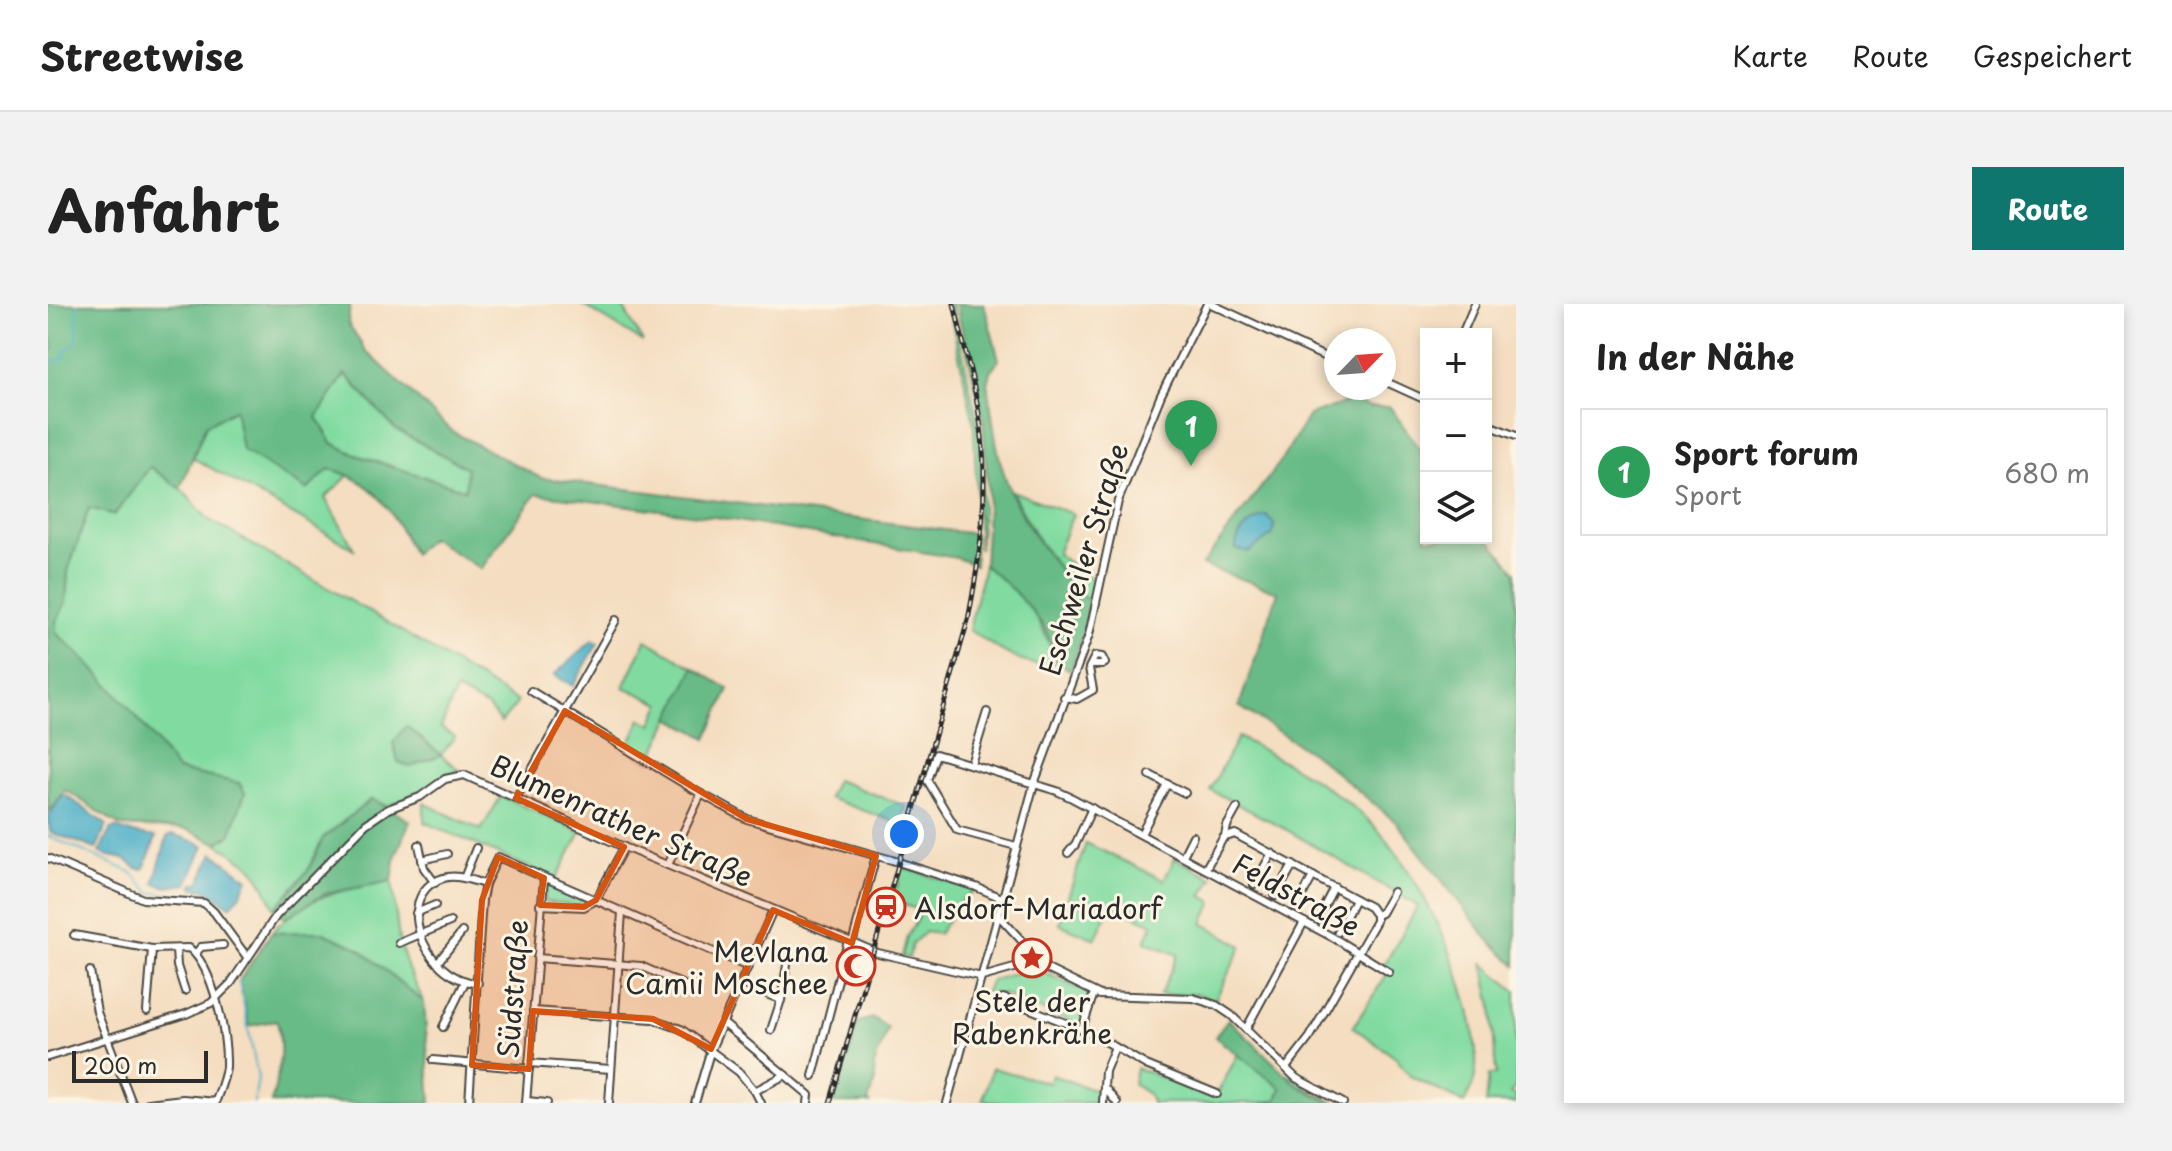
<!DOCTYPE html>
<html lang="de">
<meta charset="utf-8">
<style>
body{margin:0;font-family:"Playpen Sans",sans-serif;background:#f2f2f2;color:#222}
.controls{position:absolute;right:24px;top:24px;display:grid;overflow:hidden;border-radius:0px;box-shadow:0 4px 12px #0003}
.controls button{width:72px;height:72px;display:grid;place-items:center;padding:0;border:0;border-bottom:2px solid #e0e0e0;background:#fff;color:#222;font:40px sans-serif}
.compass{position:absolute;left:1276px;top:24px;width:72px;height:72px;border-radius:50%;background:#fff;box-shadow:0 4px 12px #0003;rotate:65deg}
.scale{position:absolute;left:24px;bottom:20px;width:136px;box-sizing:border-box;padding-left:8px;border:4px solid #2b2b2b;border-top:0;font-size:22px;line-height:28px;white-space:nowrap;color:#2b2b2b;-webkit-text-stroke:6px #fcf5e5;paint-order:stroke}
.you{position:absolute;left:856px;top:530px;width:28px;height:28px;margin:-20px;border:6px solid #fff;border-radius:50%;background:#1a73e8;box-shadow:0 0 0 12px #1a73e833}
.badge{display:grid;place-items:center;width:52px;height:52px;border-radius:50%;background:#0f766e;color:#fff;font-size:26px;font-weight:700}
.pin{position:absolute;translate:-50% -66px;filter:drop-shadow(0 2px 4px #0008)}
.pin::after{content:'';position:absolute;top:42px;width:28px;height:24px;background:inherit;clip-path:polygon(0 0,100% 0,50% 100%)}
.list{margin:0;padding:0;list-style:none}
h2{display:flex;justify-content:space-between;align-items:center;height:104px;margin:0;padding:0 32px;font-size:34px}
h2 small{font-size:26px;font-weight:400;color:#767676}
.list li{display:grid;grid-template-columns:52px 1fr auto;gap:24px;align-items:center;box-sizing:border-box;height:128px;margin:0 16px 16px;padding:0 16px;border:2px solid #e0e0e0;border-radius:0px}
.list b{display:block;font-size:30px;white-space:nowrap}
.list p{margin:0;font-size:26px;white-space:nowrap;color:#767676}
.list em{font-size:26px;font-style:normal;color:#767676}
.icon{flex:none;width:44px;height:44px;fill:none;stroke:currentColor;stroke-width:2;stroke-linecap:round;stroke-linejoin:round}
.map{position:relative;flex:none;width:1468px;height:799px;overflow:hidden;border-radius:0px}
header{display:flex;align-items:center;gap:48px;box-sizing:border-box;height:112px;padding:0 40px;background:#fff;border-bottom:2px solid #e0e0e0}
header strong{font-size:38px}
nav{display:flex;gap:44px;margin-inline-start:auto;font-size:28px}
.intro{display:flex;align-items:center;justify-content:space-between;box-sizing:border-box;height:192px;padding:0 48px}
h1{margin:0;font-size:56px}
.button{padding:20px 36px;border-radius:0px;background:#0f766e;color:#fff;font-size:28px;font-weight:700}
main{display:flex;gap:48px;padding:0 48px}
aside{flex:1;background:#fff;border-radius:0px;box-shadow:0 4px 12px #0003}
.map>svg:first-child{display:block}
.green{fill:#81dba1;stroke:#568366;stroke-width:2}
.forest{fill:#68bb87;stroke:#4a7359;stroke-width:2;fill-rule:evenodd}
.water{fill:#47adc7;stroke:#396c79;stroke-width:2}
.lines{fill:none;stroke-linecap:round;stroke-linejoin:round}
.stream{stroke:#47adc7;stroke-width:2}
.minor-casing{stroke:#494641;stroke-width:10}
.minor{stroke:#fff;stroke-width:6}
.rail-casing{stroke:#2b2b2b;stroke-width:5}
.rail{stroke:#fcf5e5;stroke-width:2;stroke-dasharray:6;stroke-linecap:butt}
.marked{fill:#d5540f;fill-opacity:0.2;stroke:#d5540f;stroke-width:6;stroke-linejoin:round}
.labels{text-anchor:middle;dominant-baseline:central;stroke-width:6;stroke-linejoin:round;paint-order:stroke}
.street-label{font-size:28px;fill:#2b2b2b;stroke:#fcf5e5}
.poi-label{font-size:28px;fill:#2b2b2b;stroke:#fcf5e5;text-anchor:start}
</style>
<header>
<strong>Streetwise</strong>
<nav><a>Karte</a><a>Route</a><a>Gespeichert</a></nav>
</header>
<div class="intro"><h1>Anfahrt</h1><a class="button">Route</a></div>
<main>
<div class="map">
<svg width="1468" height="799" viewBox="0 0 1468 799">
<rect width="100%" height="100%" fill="#fcf5e5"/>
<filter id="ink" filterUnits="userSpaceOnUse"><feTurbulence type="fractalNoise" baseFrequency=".0125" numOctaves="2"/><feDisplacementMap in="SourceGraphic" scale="16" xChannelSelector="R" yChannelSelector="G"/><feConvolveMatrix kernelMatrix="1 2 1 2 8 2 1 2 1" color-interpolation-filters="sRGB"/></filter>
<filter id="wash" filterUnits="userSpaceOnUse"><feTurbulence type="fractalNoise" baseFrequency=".006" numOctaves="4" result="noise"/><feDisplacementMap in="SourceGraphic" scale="32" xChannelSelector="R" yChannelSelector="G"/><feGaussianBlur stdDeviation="1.8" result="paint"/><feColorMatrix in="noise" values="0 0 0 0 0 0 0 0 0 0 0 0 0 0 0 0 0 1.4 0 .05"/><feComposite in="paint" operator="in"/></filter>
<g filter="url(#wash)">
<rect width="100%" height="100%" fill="#f4ddc0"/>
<g class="green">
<path d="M533 0H573L595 38Z"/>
<path d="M900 0H904L932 130 934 210 931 246 926 120Z"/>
<path d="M297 70 347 125 420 164 417 186 308 151 284 139 269 113Z"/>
<path d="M188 105 259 186 281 165 302 170 277 194 306 245 145 154 158 120Z"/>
<path d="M102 163 132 184 160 215 334 315 470 398 453 419 440 403 408 386 393 424 407 433 393 451 411 466C394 469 385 482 370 490 360 495 349 498 338 502L324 495 275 534 261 565 227 605 212 574 200 560 169 539 182 531 191 479 129 466C94 417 53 369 8 329V318L18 298 20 267 41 204 67 210Z"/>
<path d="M964 187 1025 210 1009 250 1048 278 1044 301C1006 263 987 235 964 187Z"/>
<path d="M936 261C976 293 992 309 1008 358 984 371 941 339 921 326Z"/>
<path d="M598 336 646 364 602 457 579 444 593 415 604 420 613 400 576 383Z"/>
<path d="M1190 433C1237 458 1283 481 1322 518 1373 567 1432 694 1428 765 1427 778 1422 788 1416 799L1362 772 1348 754 1305 723 1341 667 1335 663 1370 602 1237 525 1162 486Z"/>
<path d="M788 476 858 502 853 520 780 494Z"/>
<path d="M453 492 533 528 508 575 376 518V499L433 526Z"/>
<path d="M1038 539 1116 576 1127 554 1165 574 1154 592 1165 598 1155 619 1194 642 1167 696 1149 690 1112 691 1130 651 1097 637 1105 620 1064 601 1047 635 1011 620Z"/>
<path d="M854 563 927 586 915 595 890 630 877 628 864 640 861 654 854 652 859 633 872 610 871 606 846 597Z"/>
<path d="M344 577 351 636 360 665 376 698 308 643 273 628 223 629C259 589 294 587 344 577Z"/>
<path d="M501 579 538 595 539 599 536 602 497 598V582Z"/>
<path d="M1435 659 1468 687V782L1463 789 1468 792V799H1438L1441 771H1448L1444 702Z"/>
<path d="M988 665 1044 690 1034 722 954 690 947 692 937 689 943 677 977 666Z"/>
<path d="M1190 750 1227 779 1239 769 1262 786 1288 799H1104L1100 790 1085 780 1088 764 1168 792Z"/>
<path d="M944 764 1001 779 1004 771 1051 788 1052 799H956L935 796Z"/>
</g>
<g class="forest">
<path d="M0 0H302L300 19 317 46 405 128 493 174 927 230V261L909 254 673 214 488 190 433 265 383 234 365 250C344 208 330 177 281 165L259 186 194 146 187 105 158 121 132 184 102 163 66 211 41 204 20 267 18 298 8 318V329C53 369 94 417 129 466L191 479 197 489 182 531 169 539 138 525 72 522 18 486 0 508V50L6 44 0 26ZM297 70 347 125 419 164 417 186 308 151 284 139 269 113Z"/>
<path d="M908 0H936L951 56 942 67 939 80C944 106 946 134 953 160 968 214 1005 262 1044 301L1023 367C998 351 1008 341 994 320 977 297 959 279 936 261L940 189 935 114Z"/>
<path d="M1305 96 1322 103H1342L1378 154V234H1438V231L1468 268V662L1440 635 1349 519 1271 454 1191 402 1230 288 1154 261 1233 157 1261 111Z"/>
<path d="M646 364 681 385 659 434 622 414Z"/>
<path d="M358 422 393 451 362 463 350 458 345 439Z"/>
<path d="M324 495 362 517 348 551 344 577 277 590 237 614 227 605 261 565 275 534Z"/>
<path d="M273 628 309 643 376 698 383 799H223C231 771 236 745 229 716L201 722 191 677 223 629Z"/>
<path d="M825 714 840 724 826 761 827 779 820 797 822 799H786L810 718Z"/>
<path d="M1180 715 1249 781 1283 799H1212L1229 796 1233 784 1167 733Z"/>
</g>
<g class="water">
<path d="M1219 212 1226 220 1225 230 1201 248 1188 245C1187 230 1204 214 1219 212Z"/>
<path d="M545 336 550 339 525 382 506 371Z"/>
<path d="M14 492H19L59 521 48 545 2 528 0 513Z"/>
<path d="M67 524 84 529 108 533 96 565C85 565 86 561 78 556 70 551 60 555 51 548L63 525Z"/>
<path d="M125 530C135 535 150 537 156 542L139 580 119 583 106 579 119 533Z"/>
<path d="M165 549 200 575 192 592 182 602 157 585 145 584V580L151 579Z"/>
</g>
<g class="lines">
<g class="stream">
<path d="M0 60 18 53 16 48 29 38V0"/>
<path d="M0 532 83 568 102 588 153 594 156 592C168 597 177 607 178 620"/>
<path d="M191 676 210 774 206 799"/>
</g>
</g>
</g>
<g filter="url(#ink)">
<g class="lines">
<g class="minor-casing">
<g id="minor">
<path d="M1163 0 1288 58"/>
<path d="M1414 30 1427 0"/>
<path d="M1336 77 1378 96"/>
<path d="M1438 120 1468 132"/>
<path d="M483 387 653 490 699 515 844 556 928 583 956 595"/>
<path d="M1016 393 1029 395 1045 386 1041 364 1047 352 1054 353 1057 359 1054 361H1043"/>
<path d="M923 460 939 408"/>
<path d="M1102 471 1119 480"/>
<path d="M468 494 568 316"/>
<path d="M1093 530 1119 480 1137 489"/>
<path d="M1177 532 1179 522 1189 504"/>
<path d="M371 541 376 564 387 579"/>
<path d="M968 542 909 526 879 476 888 450 1009 487 1024 494 1286 634 1341 668"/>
<path d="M1020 549 1027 541 1044 504"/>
<path d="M1135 552 1145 532"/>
<path d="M0 554 95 595 156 599 166 608 199 653"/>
<path d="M374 556 399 550"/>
<path d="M620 561 653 490"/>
<path d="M1158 564 1175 534 1187 530 1322 603 1328 611V617L1262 733 1238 764"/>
<path d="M416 574 428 544"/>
<path d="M1206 581 1224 549"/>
<path d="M1227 592 1245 561"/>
<path d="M548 596 576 543"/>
<path d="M492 601 536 603 548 596"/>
<path d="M1248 604 1265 572"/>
<path d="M368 609 387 601"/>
<path d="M1328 611 1333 609 1345 588"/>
<path d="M951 612 997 662"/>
<path d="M1269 616 1286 583"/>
<path d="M1290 628 1307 595"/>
<path d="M26 631 104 645 141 644C166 664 179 731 178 763 177 774 171 788 167 799"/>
<path d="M351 639 402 618"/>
<path d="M804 639 828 552"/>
<path d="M128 645 129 662 137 687"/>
<path d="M148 649 153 643 175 641"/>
<path d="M489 654 593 662 649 687"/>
<path d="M389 659 414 628"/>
<path d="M42 667 49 708 84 799"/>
<path d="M430 679C373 676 342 584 400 573 412 571 425 577 437 580"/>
<path d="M692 679 733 696 723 726"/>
<path d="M955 694 1045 730 1098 761 1169 790"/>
<path d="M733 696 739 661"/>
<path d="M99 707 104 645"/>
<path d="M485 707 605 715 633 725 691 768 707 787 713 799"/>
<path d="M675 719 761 791 760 799"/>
<path d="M395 723 417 678"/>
<path d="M1034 725 1046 689"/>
<path d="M1198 725 1256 618"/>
<path d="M0 753 138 710 163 699 183 679 228 612 318 520 340 505 372 493 397 475 416 471 576 543 830 649 934 673 977 661H991L1052 691 1145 694 1168 701 1183 711 1248 774 1295 799"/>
<path d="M385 756 481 765"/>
<path d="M481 759 563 765"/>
<path d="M765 772 800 637"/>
<path d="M1056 783 1069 799"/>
<path d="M707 787 737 771"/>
<path d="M479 797 499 799"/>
<path d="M100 799 135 795 168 798"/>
<path d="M421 799 434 596 437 580 450 553 700 663"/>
<path d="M478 799 496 574"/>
<path d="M561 799 574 608"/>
<path d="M647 799 663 745 725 606"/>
<path d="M899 799 986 480 1041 331 1070 197 1113 91 1159 0"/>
<path d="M1055 799 1057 767 1067 743"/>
</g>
</g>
<use href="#minor" class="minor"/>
<g class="rail-casing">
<path id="rail" d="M782 799 920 316C931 259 939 204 935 145 932 96 917 48 906 0"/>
</g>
<use href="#rail" class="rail"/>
</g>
</g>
<path class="marked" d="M517 407 699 515 828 552 804 639 725 606 663 745 605 715 485 707 481 765 424 761 434 596 450 553 496 574 492 601 536 603 548 596 576 543 468 494Z"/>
<defs>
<g id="station-ring" transform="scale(2)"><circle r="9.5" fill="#fcf5e5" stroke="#c8321e" stroke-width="1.5"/><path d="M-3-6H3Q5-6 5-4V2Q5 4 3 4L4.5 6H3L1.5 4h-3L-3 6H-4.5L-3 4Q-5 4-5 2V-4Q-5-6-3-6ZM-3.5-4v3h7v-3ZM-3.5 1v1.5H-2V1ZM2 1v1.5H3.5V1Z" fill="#c8321e"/></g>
<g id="sight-ring" transform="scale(2)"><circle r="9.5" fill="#fcf5e5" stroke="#c8321e" stroke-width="1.5"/><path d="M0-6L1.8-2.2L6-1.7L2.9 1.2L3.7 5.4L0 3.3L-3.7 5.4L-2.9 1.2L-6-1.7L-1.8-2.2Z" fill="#c8321e"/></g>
<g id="mosque-ring" transform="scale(2)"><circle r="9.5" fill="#fcf5e5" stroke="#c8321e" stroke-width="1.5"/><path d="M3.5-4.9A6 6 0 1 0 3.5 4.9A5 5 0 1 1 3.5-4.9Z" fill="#c8321e"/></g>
</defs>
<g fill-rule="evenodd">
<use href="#station-ring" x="838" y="603"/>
<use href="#sight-ring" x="984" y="654"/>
<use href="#mosque-ring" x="808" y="662"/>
</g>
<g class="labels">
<g class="street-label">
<text transform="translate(1035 255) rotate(-73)">Eschweiler Straße</text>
<text transform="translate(574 516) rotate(24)">Blumenrather Straße</text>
<text transform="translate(1249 590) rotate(29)">Feldstraße</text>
<text transform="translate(464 685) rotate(-86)">Südstraße</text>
</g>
<g class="poi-label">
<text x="866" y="603">Alsdorf-Mariadorf</text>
<text x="780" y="646" text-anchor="end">Mevlana<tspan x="780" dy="32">Camii Moschee</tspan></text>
<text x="984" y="696" text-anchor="middle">Stele der<tspan x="984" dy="32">Rabenkrähe</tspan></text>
</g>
</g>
</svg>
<div class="controls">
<button>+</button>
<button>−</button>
<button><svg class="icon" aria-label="layers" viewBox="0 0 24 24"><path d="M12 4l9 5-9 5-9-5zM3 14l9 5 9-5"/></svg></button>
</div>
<svg class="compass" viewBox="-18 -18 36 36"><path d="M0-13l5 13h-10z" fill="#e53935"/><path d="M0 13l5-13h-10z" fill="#767676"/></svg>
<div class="scale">200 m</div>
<div class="you"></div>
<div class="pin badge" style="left:1143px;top:162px;background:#2e9e5b">1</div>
</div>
<aside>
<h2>In der Nähe<small></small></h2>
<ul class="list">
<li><span class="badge" style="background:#2e9e5b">1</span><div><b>Sport forum</b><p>Sport</p></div><em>680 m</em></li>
</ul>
</aside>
</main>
